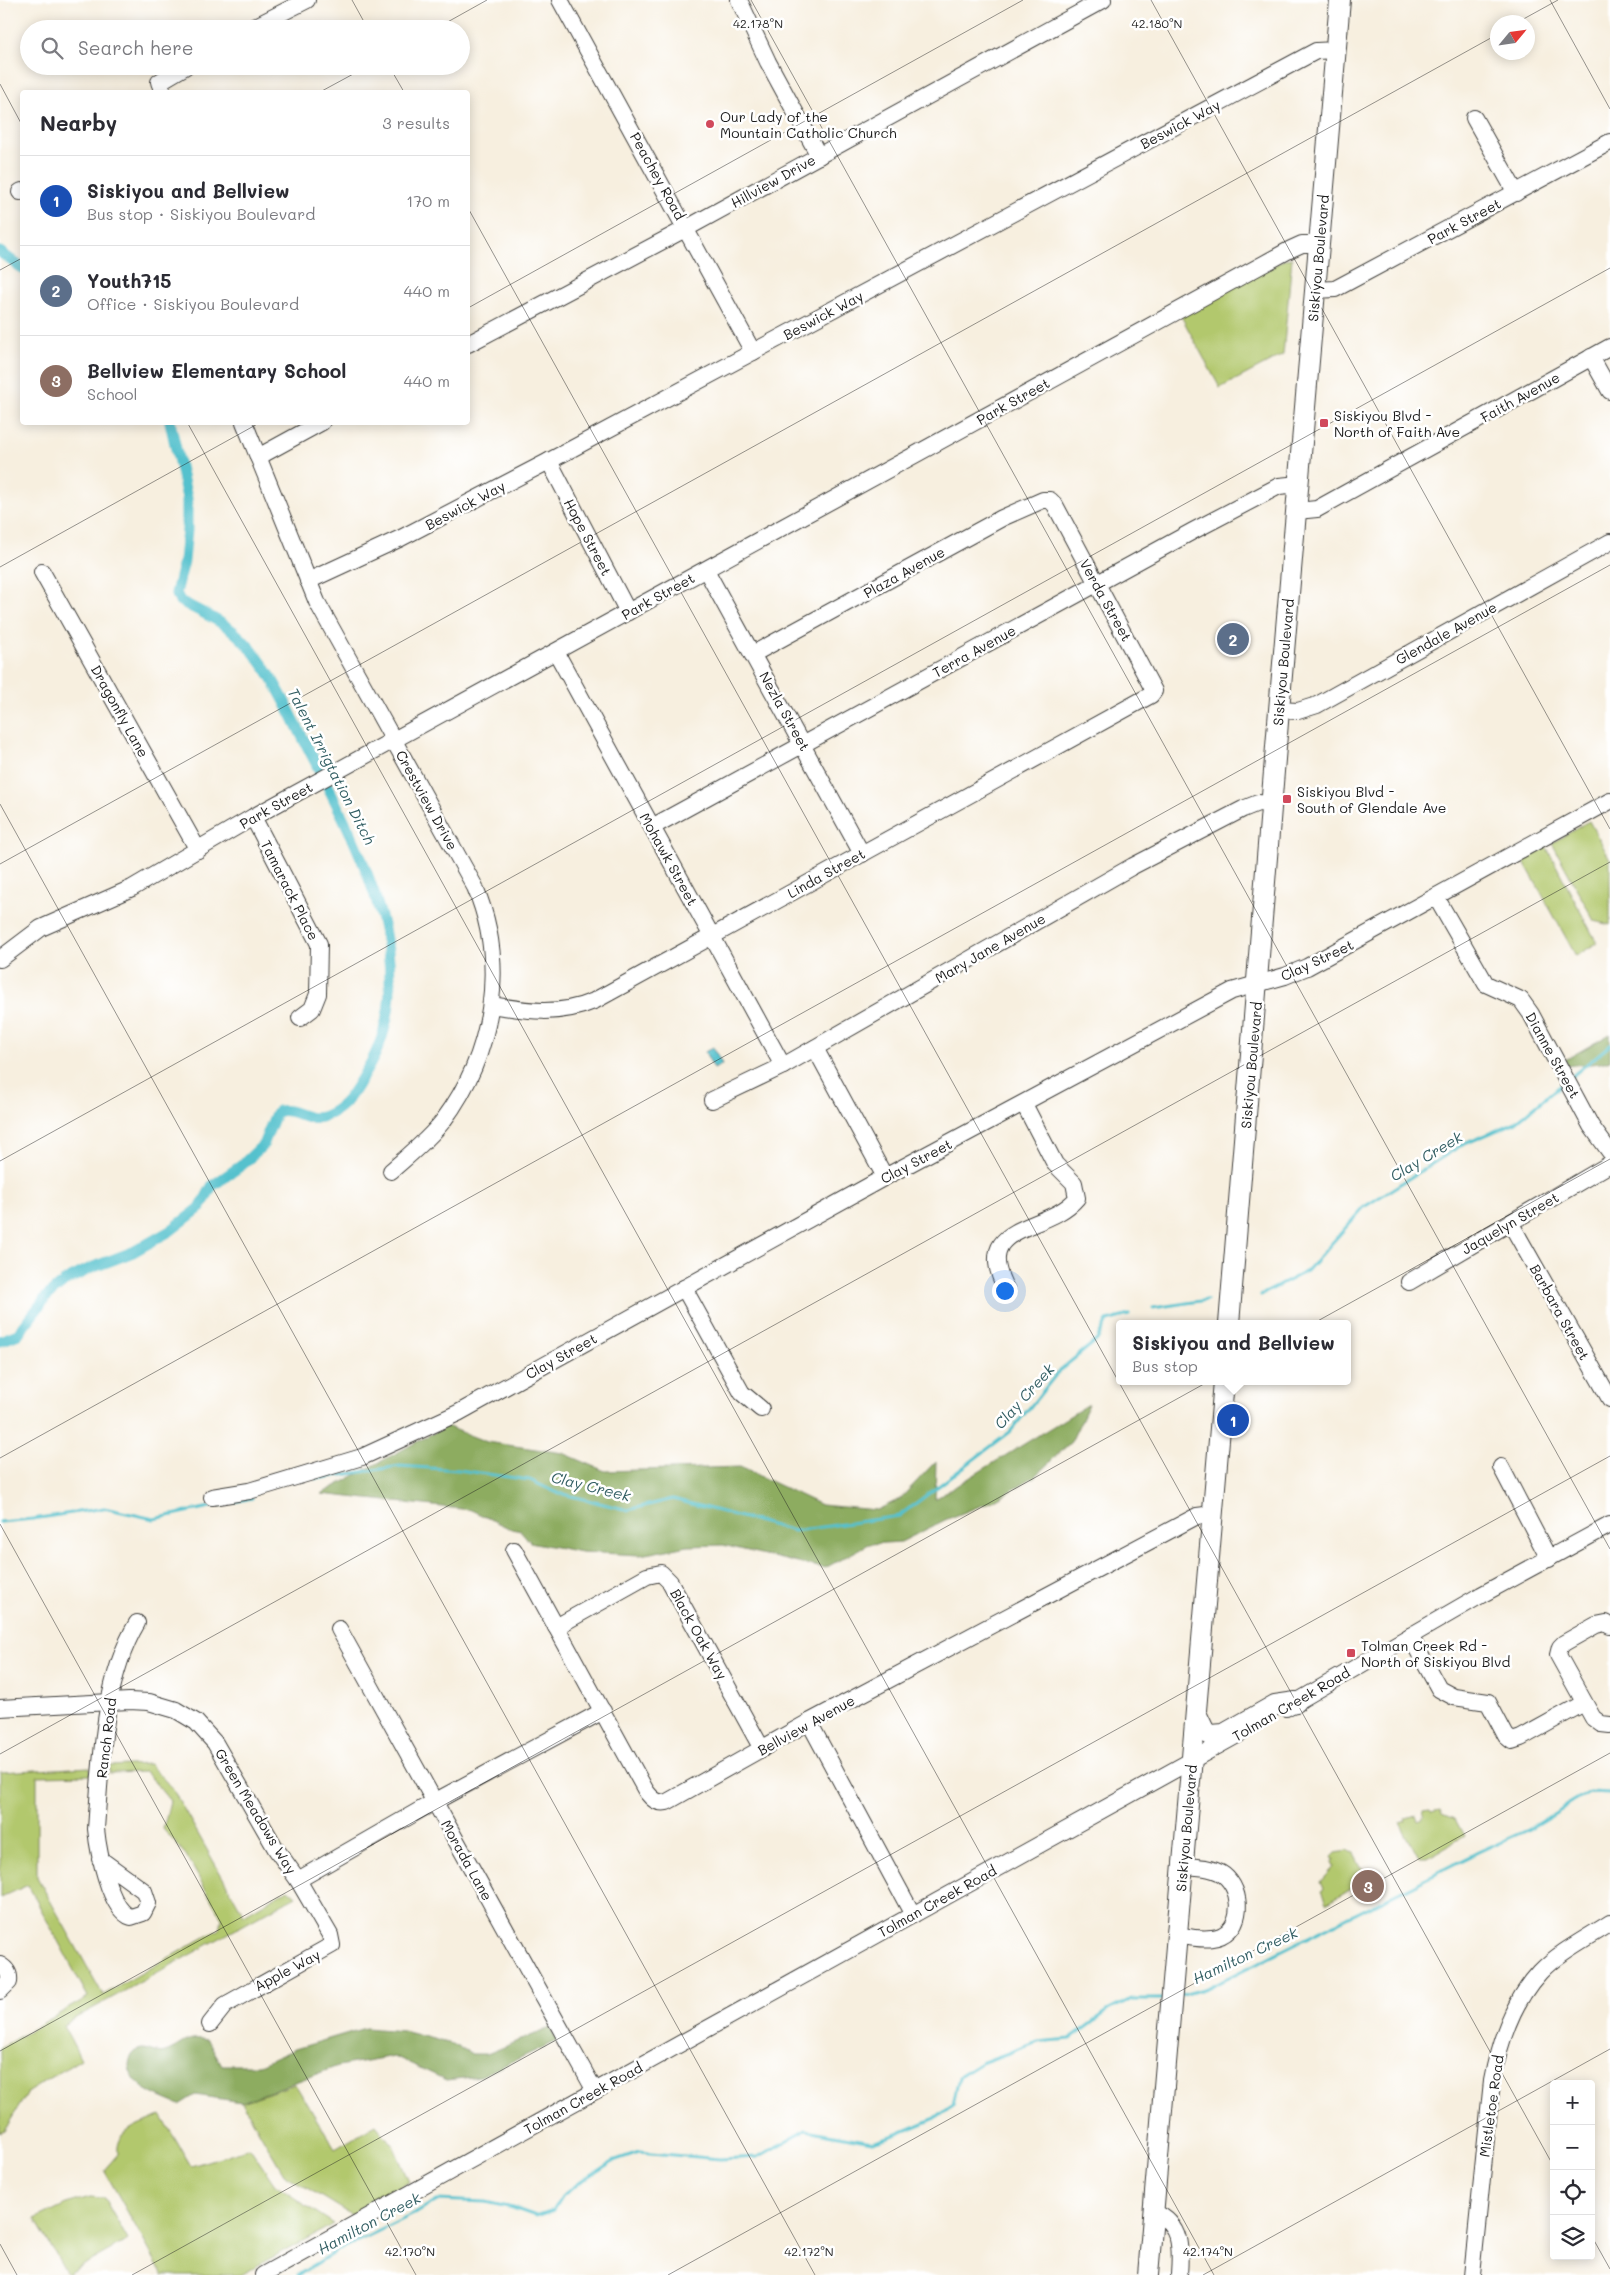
<!DOCTYPE html>
<meta charset="utf-8">
<style>
body{margin:0;font-family:Mali,sans-serif;background:#f7f7f7;color:#2b2b33}
.controls{position:absolute;right:15px;bottom:15px;display:grid;overflow:hidden;border-radius:5px;box-shadow:0 2px 12px #0003}
.controls button{width:45px;height:45px;display:grid;place-items:center;padding:0;border:0;border-bottom:1px solid #e1e1e2;background:#fff;color:#2b2b33;font:25px sans-serif}
.compass{position:absolute;left:1490px;top:15px;width:45px;height:45px;border-radius:50%;background:#fff;box-shadow:0 2px 12px #0003;rotate:61deg}
.you{position:absolute;left:1004px;top:1290px;width:18px;height:18px;margin:-12px;border:4px solid #fff;border-radius:50%;background:#1a73e8;box-shadow:0 0 0 8px #1a73e833}
.badge{display:grid;place-items:center;width:32px;height:32px;border-radius:50%;background:#2563eb;color:#fff;font-size:16px;font-weight:700}
.pin{position:absolute;translate:-50% -50%;border:2px solid #fff;box-shadow:0 1px 5px #0006}
.popup{position:absolute;left:1116px;top:1320px;width:235px;height:65px;box-sizing:border-box;display:grid;place-content:center;border-radius:5px;background:#fff;filter:drop-shadow(0 1px 4px #0005);font-size:16px;white-space:nowrap;color:#7c7c81}
.popup b{font-size:19px;color:#2b2b33}
.popup::after{content:'';position:absolute;left:50%;top:100%;margin-left:-10px;border:10px solid transparent;border-top-color:#fff}
.list{margin:0;padding:0;list-style:none}
h2{display:flex;justify-content:space-between;align-items:center;height:65px;margin:0;padding:0 20px;font-size:21px}
h2 small{font-size:16px;font-weight:400;color:#7c7c81}
.list li{display:grid;grid-template-columns:32px 1fr auto;gap:15px;align-items:center;box-sizing:border-box;height:90px;padding:0 20px;border-top:1px solid #e1e1e2}
.list b{display:block;font-size:19px;white-space:nowrap}
.list p{margin:0;font-size:16px;white-space:nowrap;color:#7c7c81}
.list em{font-size:16px;font-style:normal;color:#7c7c81}
.icon{flex:none;width:28px;height:28px;fill:none;stroke:currentColor;stroke-width:2;stroke-linecap:round;stroke-linejoin:round}
.map{position:relative;flex:none;width:1610px;height:2275px;overflow:hidden}
.search{position:absolute;background:#fff;box-shadow:0 2px 12px #0003;left:20px;top:20px;width:450px;height:55px;display:flex;align-items:center;gap:12px;box-sizing:border-box;padding:0 18px;border-radius:28px;color:#7c7c81;font-size:19px}
.panel{position:absolute;background:#fff;box-shadow:0 2px 12px #0003;left:20px;top:90px;width:450px;height:335px;border-radius:5px}
.map>svg:first-child{display:block}
.green{fill:#b2c86d;stroke:#677244}
.forest{fill:#8dac60;stroke:#54643e}
.water{fill:#54c1cd;stroke:#386e74}
.lines{fill:none;stroke-linecap:round;stroke-linejoin:round}
.stream{stroke:#54c1cd;stroke-width:3}
.canal{stroke:#54c1cd;stroke-width:11}
.minor-casing{stroke:#3d3c39;stroke-width:18}
.major-casing{stroke:#3d3c39;stroke-width:22}
.minor{stroke:#fff;stroke-width:16}
.major{stroke:#fff;stroke-width:20}
.ticks{fill:none;stroke:#1c1c1c;stroke-width:1;stroke-opacity:0.45}
.poi-dot{fill:#d1495b;stroke:#fff;stroke-width:2}
.labels{text-anchor:middle;dominant-baseline:central;stroke-width:5;stroke-linejoin:round;paint-order:stroke}
.poi-label{font-size:14px;fill:#1c1c1c;stroke:#fff;text-anchor:start}
.street-label{font-size:14px;fill:#1c1c1c;stroke:#fff}
.water-label{font-size:15px;font-style:italic;fill:#325e63;stroke:#fff}
.ticks-label{font-size:12px;text-anchor:middle;fill:#1c1c1c;stroke:#fff;stroke-width:5;stroke-linejoin:round;paint-order:stroke}
</style>
<div class="map">
<svg width="1610" height="2275" viewBox="0 0 1610 2275">
<rect width="100%" height="100%" fill="#fff"/>
<filter id="ink" filterUnits="userSpaceOnUse"><feTurbulence type="fractalNoise" baseFrequency=".02" numOctaves="2"/><feDisplacementMap in="SourceGraphic" scale="10" xChannelSelector="R" yChannelSelector="G"/><feConvolveMatrix kernelMatrix="1 2 1 2 8 2 1 2 1" color-interpolation-filters="sRGB"/></filter>
<filter id="wash" filterUnits="userSpaceOnUse"><feTurbulence type="fractalNoise" baseFrequency=".0096" numOctaves="4" result="noise"/><feDisplacementMap in="SourceGraphic" scale="20" xChannelSelector="R" yChannelSelector="G"/><feGaussianBlur stdDeviation="1.12" result="paint"/><feColorMatrix in="noise" values="0 0 0 0 0 0 0 0 0 0 0 0 0 0 0 0 0 1.4 0 .05"/><feComposite in="paint" operator="in"/></filter>
<g filter="url(#wash)">
<rect width="100%" height="100%" fill="#f7efdf"/>
<g class="green">
<path d="M1292 258 1283 355 1220 388 1181 316 1285 259Z"/>
<path d="M1589 821 1610 859V925L1594 921 1552 843Z"/>
<path d="M1546 846 1597 943 1576 956 1522 858Z"/>
<path d="M149 1764 172 1788 244 1915 288 1889 296 1896 63 2025 81 2059 28 2092 4 2131 0 2133V2048L88 1997 28 1885 0 1898V1772L90 1767 91 1775 37 1776V1877L103 1995 219 1929 222 1919 186 1855 163 1829 170 1801 146 1772 109 1773 110 1766Z"/>
<path d="M1431 1809 1432 1811 1441 1809 1443 1814 1455 1819 1464 1836 1427 1858H1419L1400 1823 1406 1821 1405 1818 1416 1815 1418 1820 1423 1818 1424 1810Z"/>
<path d="M1347 1851 1354 1853 1368 1880 1326 1903 1321 1891 1324 1889 1321 1882 1334 1867 1332 1863 1334 1860 1332 1857 1336 1853Z"/>
<path d="M295 2084 335 2149 376 2125 394 2147 409 2182 351 2215 284 2174 242 2102Z"/>
<path d="M161 2115 191 2166 250 2148 275 2185 334 2224 240 2275H163L104 2170 118 2154C115 2129 141 2125 161 2115Z"/>
<path d="M90 2197 104 2198 128 2240 67 2274 35 2219 66 2204Z"/>
</g>
<g class="forest">
<path d="M1610 1034V1060C1597 1066 1582 1063 1568 1066L1565 1060Z"/>
<path d="M1089 1404 1071 1442 1034 1477 993 1501 945 1520 901 1542 869 1544 825 1568 798 1563 723 1545 688 1546 640 1555 581 1552 530 1542 521 1531 511 1529 471 1510 321 1494 446 1426 487 1442 563 1453 605 1471 740 1467 821 1505 877 1510 900 1499 936 1461 935 1499Z"/>
<path d="M365 2028 403 2031 452 2044 472 2054H487L550 2028 557 2041 481 2076 446 2080 394 2056 338 2066 242 2102 195 2095 179 2105C161 2097 131 2088 129 2066 129 2059 132 2053 138 2050 147 2046 156 2055 165 2052 184 2045 185 2035 208 2040L222 2065H259L295 2049Z"/>
</g>
<path class="water" d="M713 1047 722 1064 714 1069 705 1052Z"/>
<g class="lines">
<g class="stream">
<path d="M1571 1077 1610 1045"/>
<path d="M1261 1295 1307 1271 1364 1207 1460 1146 1516 1122 1562 1084"/>
<path d="M1153 1308 1207 1300"/>
<path d="M316 1479 400 1466 459 1470 530 1480 555 1492 628 1510 673 1499 794 1531 899 1516 1010 1432 1059 1371 1097 1340 1107 1321 1129 1315"/>
<path d="M0 1522 33 1519 104 1508 154 1519 252 1498"/>
<path d="M1179 1996 1207 1988 1478 1852 1527 1830 1589 1792 1610 1793"/>
<path d="M298 2275 335 2252 414 2214 437 2200 485 2202 513 2208 536 2216 554 2210 563 2195 585 2179 613 2161 639 2152 720 2159 758 2157 806 2130 872 2142 895 2135 938 2117 953 2105 959 2077 981 2063 1038 2042 1070 2039 1109 2010 1131 1999H1165"/>
</g>
<g class="canal">
<path d="M0 252 22 268"/>
<path d="M0 1341 18 1334 47 1296 65 1281 91 1268 133 1252 170 1231 201 1207 212 1186 242 1165 263 1145 276 1113 279 1111C299 1107 308 1129 336 1110 349 1102 358 1084 366 1071 429 971 355 840 308 748 288 709 268 660 233 631 218 619 197 610 180 601L176 593 184 561 187 530V498L170 422"/>
</g>
</g>
</g>
<g filter="url(#ink)">
<g class="lines">
<g class="minor-casing">
<g id="minor">
<path d="M560 0 753 352"/>
<path d="M739 0 768 62 819 156"/>
<path d="M250 29 307 0"/>
<path d="M163 92 159 82 186 66"/>
<path d="M1474 118 1516 193"/>
<path d="M20 192 22 191"/>
<path d="M1316 290 1335 289 1610 142"/>
<path d="M468 344 687 228 1103 0"/>
<path d="M1591 357 1610 391"/>
<path d="M244 422 317 602 475 887C508 965 493 1054 443 1121 428 1140 409 1155 391 1171"/>
<path d="M258 457 322 422"/>
<path d="M549 461 628 612"/>
<path d="M1297 511 1317 509 1610 347"/>
<path d="M706 570 862 854"/>
<path d="M42 572 198 850"/>
<path d="M308 581 401 538 549 461 1316 51 1336 50"/>
<path d="M556 652 783 1066"/>
<path d="M1279 710 1298 711 1317 705 1610 542"/>
<path d="M253 817 319 944 318 994 312 1009 300 1018"/>
<path d="M652 827 1193 531 1279 486 1299 484"/>
<path d="M1436 897 1486 984 1521 1000 1531 1014 1591 1126 1610 1152"/>
<path d="M0 959 41 928 132 888 253 817 1291 249 1302 244H1319"/>
<path d="M491 1005C528 1011 559 1016 594 1001L1151 695 1154 691 1055 505 1050 500H1043L1002 518 753 654"/>
<path d="M815 1048 885 1177"/>
<path d="M712 1100 783 1066 1133 866 1243 809 1258 803 1271 804"/>
<path d="M1511 1224 1610 1399"/>
<path d="M1409 1282 1610 1164"/>
<path d="M684 1288 742 1393 761 1409"/>
<path d="M1007 1291C969 1221 1047 1234 1077 1198L1074 1183 1055 1164 1024 1104"/>
<path d="M1501 1467 1549 1559"/>
<path d="M212 1497 249 1491 362 1457 458 1413 885 1177 1232 991 1285 976 1307 967 1610 801"/>
<path d="M514 1550 646 1791C652 1799 657 1804 667 1802L809 1722 1197 1516 1213 1514"/>
<path d="M1610 1626 1606 1623 1596 1625 1564 1643 1560 1647 1558 1655 1593 1718 1601 1724 1610 1725"/>
<path d="M556 1627 647 1576 661 1573 670 1582 762 1749"/>
<path d="M339 1629 595 2091"/>
<path d="M1410 1636 1439 1689 1454 1697 1488 1702 1506 1736 1512 1741 1521 1738 1584 1703"/>
<path d="M0 1708 129 1701 149 1702 176 1710 196 1722 215 1743 276 1849 298 1880 330 1935 332 1945 225 2005 210 2024"/>
<path d="M1286 1708 1481 1595 1610 1525"/>
<path d="M809 1722 913 1915"/>
<path d="M100 1859 144 1891 148 1903 143 1913 131 1917C109 1910 98 1849 96 1829 101 1763 103 1680 137 1623"/>
<path d="M298 1880 434 1802 603 1711"/>
<path d="M1177 1935C1188 1937 1200 1940 1212 1938 1241 1935 1245 1897 1227 1878 1217 1867 1196 1867 1183 1866"/>
<path d="M0 1965C7 1969 10 1974 9 1982L0 1991"/>
<path d="M1154 2212C1182 2224 1181 2248 1179 2275"/>
<path d="M263 2275 1241 1733"/>
<path d="M1472 2275 1492 2081C1499 2043 1513 2001 1540 1972 1559 1952 1587 1938 1610 1923"/>
</g>
</g>
<g class="major-casing">
<g id="major">
<path d="M1229 1324 1279 710 1340 0"/>
<path d="M1196 1713 1205 1732 1211 1735 1224 1734 1275 1705 1296 1702"/>
<path d="M1148 2275 1224 1381"/>
</g>
</g>
<use href="#minor" class="minor"/>
<use href="#major" class="major"/>
</g>
</g>
<path class="ticks" d="M352 0 368 29M751 0 1610 1549M1151 0 1610 829M1550 0 1610 109M1518 22 1558 0M435 29 487 0M389 66 404 92M0 84 22 125M320 92 368 66M468 208 1554 2167M0 270 22 258M468 308 1023 0M187 422 1214 2275M0 567 261 422M0 804 815 2275M0 864 1498 34M0 1161 1610 268M0 1458 1610 565M0 1524 416 2275M0 1754 1610 862M0 2051 1610 1159M1591 2235 1610 2269M0 2244 17 2275M132 2275 1610 1456M668 2275 1610 1753M1203 2275 1610 2049"/>
<g class="poi-dot">
<circle cx="710" cy="124" r="5"/>
<rect x="1319" y="418" width="10" height="10" rx="2.5"/>
<rect x="1282" y="794" width="10" height="10" rx="2.5"/>
<rect x="1346" y="1648" width="10" height="10" rx="2.5"/>
</g>
<g class="labels">
<g class="poi-label">
<text x="720" y="116">Our Lady of the<tspan x="720" dy="16">Mountain Catholic Church</tspan></text>
<text x="1334" y="415">Siskiyou Blvd -<tspan x="1334" dy="16">North of Faith Ave</tspan></text>
<text x="1297" y="791">Siskiyou Blvd -<tspan x="1297" dy="16">South of Glendale Ave</tspan></text>
<text x="1361" y="1645">Tolman Creek Rd -<tspan x="1361" dy="16">North of Siskiyou Blvd</tspan></text>
</g>
<g class="street-label">
<text transform="translate(1180 124) rotate(-28)">Beswick Way</text>
<text transform="translate(658 176) rotate(61)">Peachey Road</text>
<text transform="translate(773 181) rotate(-29)">Hillview Drive</text>
<text transform="translate(1464 221) rotate(-28)">Park Street</text>
<text transform="translate(1318 258) rotate(-85)">Siskiyou Boulevard</text>
<text transform="translate(823 315) rotate(-28)">Beswick Way</text>
<text transform="translate(1520 397) rotate(-29)">Faith Avenue</text>
<text transform="translate(1013 401) rotate(-29)">Park Street</text>
<text transform="translate(465 505) rotate(-28)">Beswick Way</text>
<text transform="translate(588 537) rotate(62)">Hope Street</text>
<text transform="translate(904 572) rotate(-29)">Plaza Avenue</text>
<text transform="translate(658 596) rotate(-29)">Park Street</text>
<text transform="translate(1106 600) rotate(61)">Verda Street</text>
<text transform="translate(1446 633) rotate(-29)">Glendale Avenue</text>
<text transform="translate(974 651) rotate(-29)">Terra Avenue</text>
<text transform="translate(1283 662) rotate(-85)">Siskiyou Boulevard</text>
<text transform="translate(120 711) rotate(61)">Dragonfly Lane</text>
<text transform="translate(785 711) rotate(61)">Nezla Street</text>
<text transform="translate(427 800) rotate(61)">Crestview Drive</text>
<text transform="translate(276 805) rotate(-29)">Park Street</text>
<text transform="translate(669 859) rotate(61)">Mohawk Street</text>
<text transform="translate(826 873) rotate(-29)">Linda Street</text>
<text transform="translate(290 890) rotate(63)">Tamarack Place</text>
<text transform="translate(990 948) rotate(-30)">Mary Jane Avenue</text>
<text transform="translate(1317 960) rotate(-25)">Clay Street</text>
<text transform="translate(1553 1055) rotate(61)">Dianne Street</text>
<text transform="translate(1251 1065) rotate(-85)">Siskiyou Boulevard</text>
<text transform="translate(916 1161) rotate(-28)">Clay Street</text>
<text transform="translate(1510 1223) rotate(-30)">Jaquelyn Street</text>
<text transform="translate(1560 1312) rotate(61)">Barbara Street</text>
<text transform="translate(561 1356) rotate(-29)">Clay Street</text>
<text transform="translate(699 1634) rotate(61)">Black Oak Way</text>
<text transform="translate(1291 1704) rotate(-30)">Tolman Creek Road</text>
<text transform="translate(806 1725) rotate(-29)">Bellview Avenue</text>
<text transform="translate(106 1738) rotate(-83)">Ranch Road</text>
<text transform="translate(256 1811) rotate(59)">Green Meadows Way</text>
<text transform="translate(1186 1828) rotate(-85)">Siskiyou Boulevard</text>
<text transform="translate(467 1860) rotate(61)">Morada Lane</text>
<text transform="translate(937 1901) rotate(-29)">Tolman Creek Road</text>
<text transform="translate(287 1970) rotate(-28)">Apple Way</text>
<text transform="translate(583 2098) rotate(-29)">Tolman Creek Road</text>
<text transform="translate(1491 2106) rotate(-82)">Mistletoe Road</text>
</g>
<g class="water-label">
<text transform="translate(332 766) rotate(63)">Talent Irrigtation Ditch</text>
<text transform="translate(1426 1156) rotate(-31)">Clay Creek</text>
<text transform="translate(1024 1396) rotate(-48)">Clay Creek</text>
<text transform="translate(591 1486) rotate(14)">Clay Creek</text>
<text transform="translate(1245 1955) rotate(-25)">Hamilton Creek</text>
<text transform="translate(369 2223) rotate(-28)">Hamilton Creek</text>
</g>
</g>
<g class="ticks-label">
<text x="758" y="28">42.178°N</text>
<text x="1157" y="28">42.180°N</text>
<text x="410" y="2256">42.170°N</text>
<text x="809" y="2256">42.172°N</text>
<text x="1208" y="2256">42.174°N</text>
</g>
</svg>
<div class="controls">
<button>+</button>
<button>−</button>
<button><svg class="icon" aria-label="locate" viewBox="0 0 24 24"><circle cx="12" cy="12" r="6"/><path d="M12 2v4M12 18v4M2 12h4M18 12h4"/></svg></button>
<button><svg class="icon" aria-label="layers" viewBox="0 0 24 24"><path d="M12 4l9 5-9 5-9-5zM3 14l9 5 9-5"/></svg></button>
</div>
<svg class="compass" viewBox="-18 -18 36 36"><path d="M0-13l5 13h-10z" fill="#e53935"/><path d="M0 13l5-13h-10z" fill="#7c7c81"/></svg>
<div class="you"></div>
<div class="pin badge" style="left:1233px;top:1420px;background:#1a4fb4">1</div>
<div class="popup"><b>Siskiyou and Bellview</b>Bus stop</div>
<div class="pin badge" style="left:1233px;top:639px;background:#5c6f8a">2</div>
<div class="pin badge" style="left:1368px;top:1886px;background:#8d6e63">3</div>
<div class="search"><svg class="icon" aria-label="search" viewBox="0 0 24 24"><circle cx="10" cy="10" r="6"/><path d="M15 15l6 6"/></svg>Search here</div>
<section class="panel">
<h2>Nearby<small>3 results</small></h2>
<ul class="list">
<li><span class="badge" style="background:#1a4fb4">1</span><div><b>Siskiyou and Bellview</b><p>Bus stop · Siskiyou Boulevard</p></div><em>170 m</em></li>
<li><span class="badge" style="background:#5c6f8a">2</span><div><b>Youth715</b><p>Office · Siskiyou Boulevard</p></div><em>440 m</em></li>
<li><span class="badge" style="background:#8d6e63">3</span><div><b>Bellview Elementary School</b><p>School</p></div><em>440 m</em></li>
</ul>
</section>
</div>
